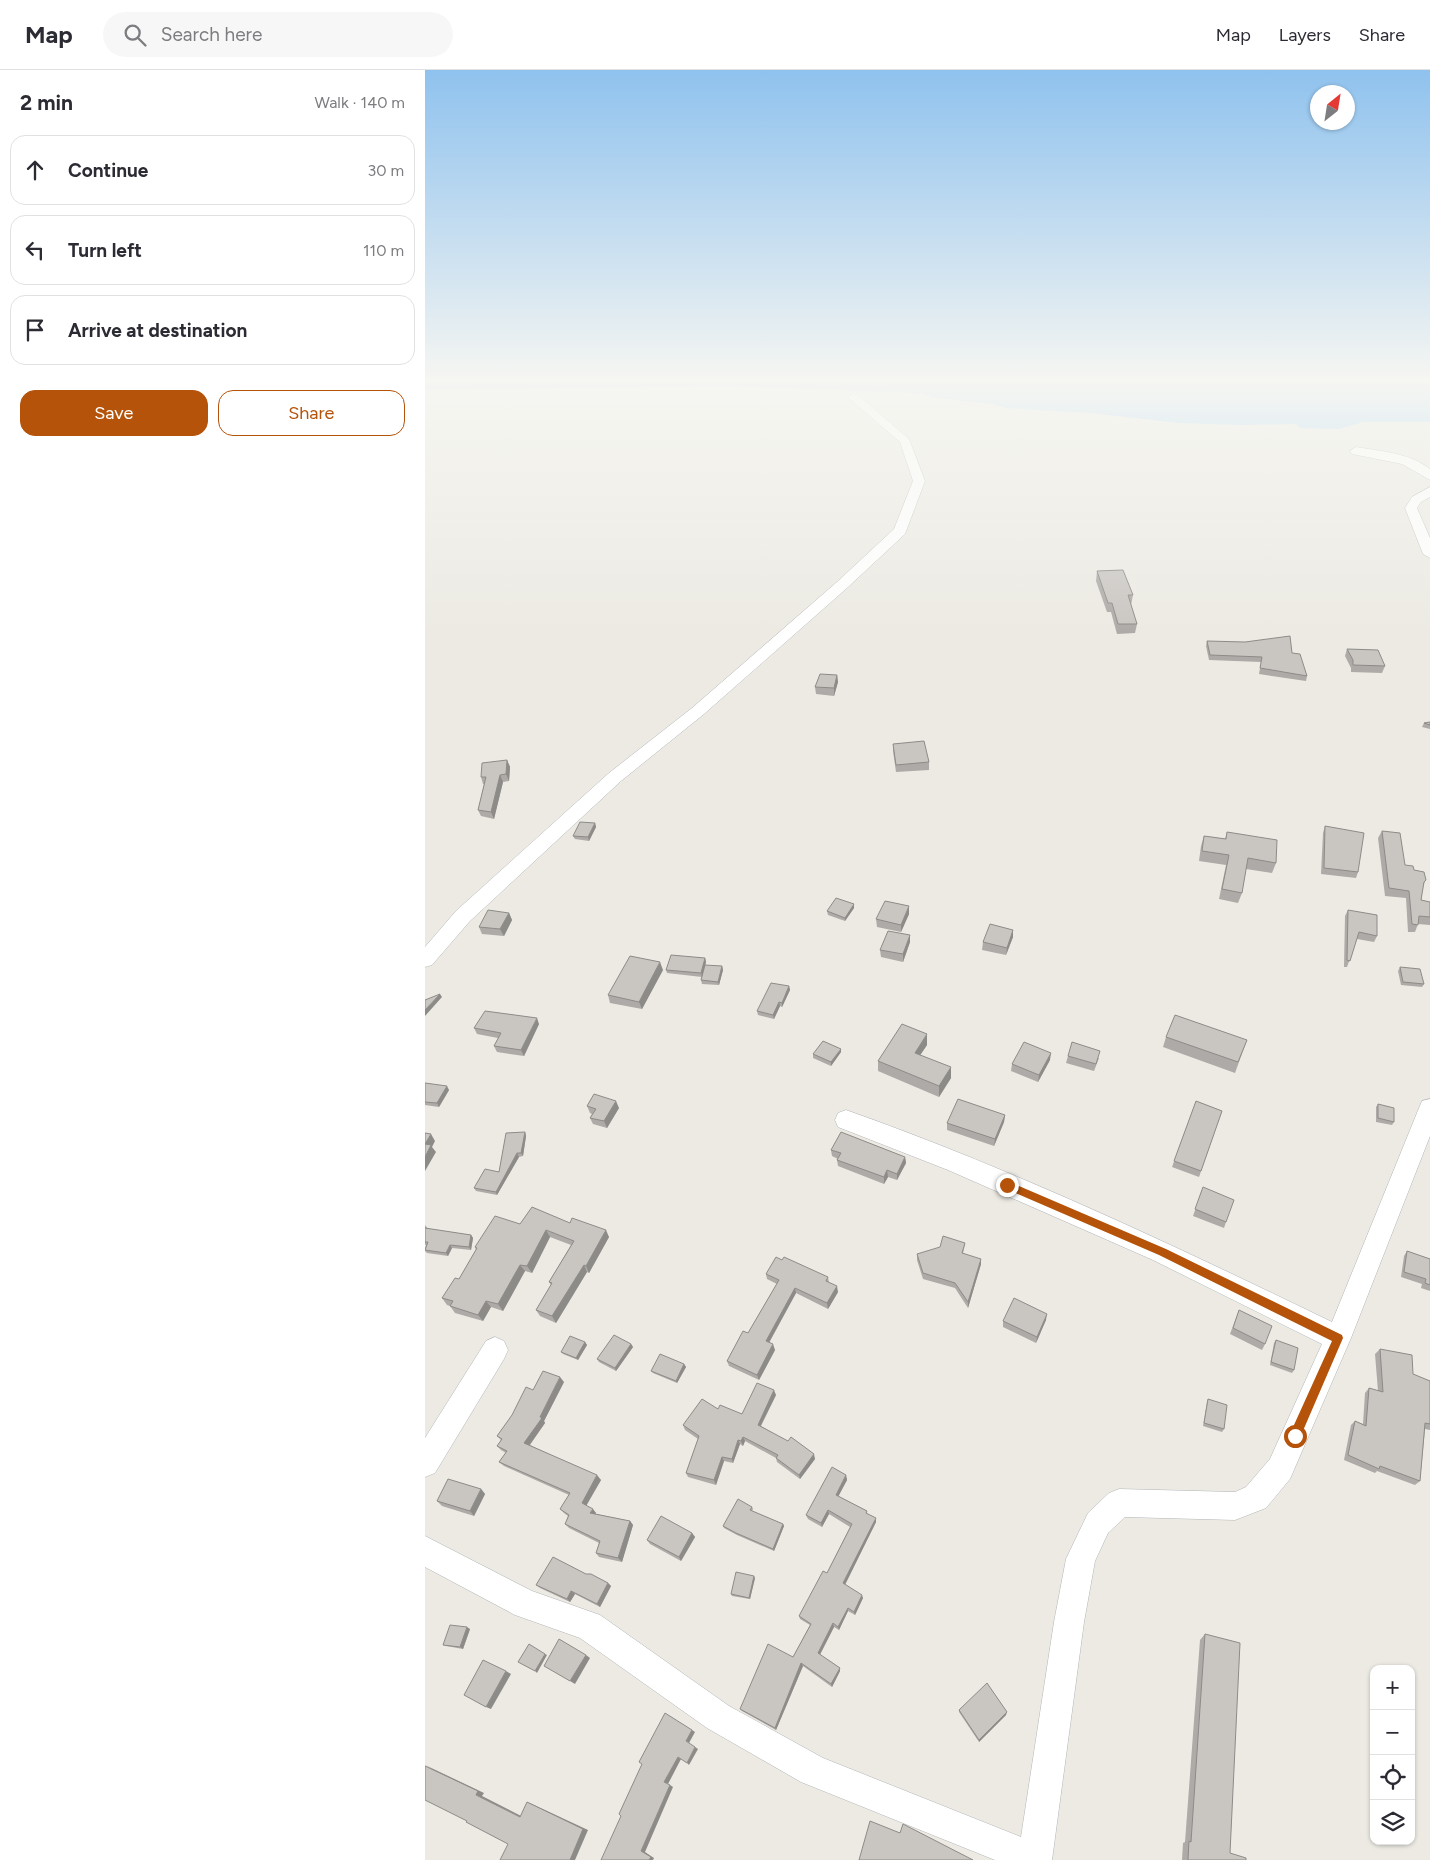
<!DOCTYPE html>
<meta charset="utf-8">
<style>
body{margin:0;font-family:Figtree,sans-serif;background:#f7f7f7;color:#2b2b33}
.controls{position:absolute;right:15px;bottom:15px;display:grid;overflow:hidden;border-radius:10px;box-shadow:0 1px 4px #0004}
.controls button{width:45px;height:45px;display:grid;place-items:center;padding:0;border:0;border-bottom:1px solid #e1e1e2;background:#fff;color:#2b2b33;font:25px sans-serif}
.compass{position:absolute;left:885px;top:15px;width:45px;height:45px;border-radius:50%;background:#fff;box-shadow:0 1px 4px #0004;rotate:30deg}
.stop{position:absolute;width:15px;height:15px;margin:-11px;border:4px solid #b45309;border-radius:50%;background:#fff}
.stop.end{background:#b45309;border-color:#fff;box-shadow:0 1px 5px #0008}
.list{margin:0;padding:0;list-style:none}
h2{display:flex;justify-content:space-between;align-items:center;height:65px;margin:0;padding:0 20px;font-size:21px}
h2 small{font-size:16px;font-weight:400;color:#7c7c81}
.list li{display:grid;grid-template-columns:32px 1fr auto;gap:15px;align-items:center;box-sizing:border-box;height:70px;margin:0 10px 10px;padding:0 10px;border:1px solid #e1e1e2;border-radius:15px}
.list b{display:block;font-size:19px;white-space:nowrap}
.list em{font-size:16px;font-style:normal;color:#7c7c81}
.actions{display:flex;gap:10px;padding:15px 20px}
.actions a{flex:1;padding:11px 0;border:1px solid #b45309;border-radius:15px;text-align:center;font-size:18px;color:#b45309}
.actions .main{background:#b45309;color:#fff}
.icon{flex:none;width:28px;height:28px;fill:none;stroke:currentColor;stroke-width:2;stroke-linecap:round;stroke-linejoin:round}
.map{position:relative;flex:none;width:1005px;height:1790px;overflow:hidden}
header{display:flex;align-items:center;gap:30px;box-sizing:border-box;height:70px;padding:0 25px;background:#fff;border-bottom:1px solid #e1e1e2}
header strong{font-size:24px}
nav{display:flex;gap:28px;margin-inline-start:auto;font-size:18px}
.search{width:350px;height:45px;background:#f7f7f7;display:flex;align-items:center;gap:12px;box-sizing:border-box;padding:0 18px;border-radius:28px;color:#7c7c81;font-size:19px}
main{display:flex}
aside{flex:1;background:#fff}
.map>svg:first-child{display:block}
.water{fill:#a9d6f6}
.lines{fill:none;stroke-linecap:round;stroke-linejoin:round}
.street-casing{stroke:#b3b5b8;stroke-width:1}
.street{fill:#fff;fill-rule:evenodd}
.wall{fill:#adaaa7}
.shaded-wall{fill:#8d8b88}
.building{fill:#c9c6c2;stroke:#8d8b88}
.route{fill:#b45309}
</style>
<header>
<strong>Map</strong>
<div class="search"><svg class="icon" aria-label="search" viewBox="0 0 24 24"><circle cx="10" cy="10" r="6"/><path d="M15 15l6 6"/></svg>Search here</div>
<nav><a>Map</a><a>Layers</a><a>Share</a></nav>
</header>
<main>
<aside>
<h2>2 min<small>Walk · 140 m</small></h2>
<ul class="list">
<li><svg class="icon" aria-label="ahead" viewBox="0 0 24 24"><path d="M12 20V5M6 11l6-6 6 6"/></svg><div><b>Continue</b></div><em>30 m</em></li>
<li><svg class="icon" aria-label="left" viewBox="0 0 24 24"><path d="M17 20v-9H6M10 6l-5 5 5 5"/></svg><div><b>Turn left</b></div><em>110 m</em></li>
<li><svg class="icon" aria-label="arrive" viewBox="0 0 24 24"><path d="M6 21V4h12l-3 4 3 4H6"/></svg><div><b>Arrive at destination</b></div></li>
</ul>
<div class="actions"><a class="main">Save</a><a>Share</a></div>
</aside>
<div class="map">
<svg width="1005" height="1790" viewBox="0 0 1005 1790">
<rect width="100%" height="100%" fill="#eceae3"/>
<path class="water" d="M0 313H1005V352H938L914 359 875 358 871 354 814 355 753 353 665 343 580 338 567 334 508 327 496 323 301 316 0 320Z"/>
<g class="lines">
<g class="street-casing">
<g id="street">
<path d="M429 324 433 325 484 369 500 411 480 464 422 518 279 644 196 711 45 851 7 895 0 897V877L31 841 184 703 267 638 412 512 469 459 488 411 475 372 425 329 423 327Z"/>
<path d="M931 377C955 381 985 383 1005 399V410L977 394 927 384 925 381Z"/>
<path d="M1005 417V427L996 432 992 438 1005 468V488L998 484 980 438 987 427Z"/>
<path d="M1005 1029V1066L926 1268 865 1409 841 1438 810 1450 700 1447 683 1463 670 1491 659 1552 627 1790H570L376 1712 282 1658 155 1568 90 1545 0 1497V1466L107 1521 175 1545 304 1636 398 1688 596 1767 629 1552 641 1489 663 1443 684 1423 694 1419 810 1422 821 1417 845 1389 897 1274 728 1190 523 1100 413 1057 410 1050 413 1043 421 1040C588 1099 748 1175 907 1252L994 1038 997 1031Z"/>
<path d="M70 1267 79 1271 83 1280 79 1289 10 1403 0 1407V1368L61 1271Z"/>
</g>
</g>
<use href="#street" class="street"/>
</g>
<g class="wall">
<path d="M672 501 708 525 706 535 712 554 710 563 692 564 686 542H682L671 511Z"/>
<path d="M782 571 867 583 882 606 881 611 834 604 836 592 784 590 781 576Z"/>
<path d="M922 579 960 596 957 603 926 602V598L920 586Z"/>
<path d="M412 605 413 612 409 626 391 624 390 617Z"/>
<path d="M1005 652V659L997 657 999 653Z"/>
<path d="M468 674 504 692V700L471 702 468 681Z"/>
<path d="M82 690 85 697 84 711 78 712 69 749 56 746 53 740 59 714H58L56 707Z"/>
<path d="M170 753 171 757 164 771 150 769 148 766Z"/>
<path d="M900 756 933 802 931 808 896 804 898 763Z"/>
<path d="M957 761 980 795 989 800 1001 810 998 815 996 830 1005 832V855L993 854 990 862H983L981 828 960 826 953 768Z"/>
<path d="M802 762 851 793 847 803 821 799 817 823 813 833 794 829 801 795 774 791 776 776 779 766 800 769Z"/>
<path d="M429 838 420 851 403 845 402 841Z"/>
<path d="M923 840 952 866 949 872 932 869 922 897H919L920 846Z"/>
<path d="M84 843 87 850 79 866 57 864 54 857Z"/>
<path d="M484 844 476 862 452 857 451 849Z"/>
<path d="M588 860V867L581 885 557 880 558 872Z"/>
<path d="M485 865V872L478 892 456 887 455 880Z"/>
<path d="M280 888 281 892 277 907 242 903 241 900Z"/>
<path d="M297 896 298 900 294 915 277 914 276 910Z"/>
<path d="M975 897 999 914 997 917 976 915 973 901Z"/>
<path d="M238 900 217 939 185 933 183 925Z"/>
<path d="M364 916 365 920 357 937 355 936 349 949 333 945 332 941Z"/>
<path d="M114 954 99 986 72 982 69 976 73 968 52 964 49 958Z"/>
<path d="M741 967 822 970 810 1003 738 977Z"/>
<path d="M502 975 495 985 526 1008 514 1027 453 1001V991Z"/>
<path d="M416 982 406 996 388 988V984Z"/>
<path d="M643 986 674 988 669 1001 641 993Z"/>
<path d="M625 990 613 1012 586 1001 587 994Z"/>
<path d="M0 1013 24 1020 14 1037 0 1035Z"/>
<path d="M771 1031 797 1041 774 1107 747 1097Z"/>
<path d="M953 1034 969 1052 967 1055 951 1052V1037Z"/>
<path d="M162 1036 194 1038 182 1058 168 1054 165 1048 167 1044 165 1043Z"/>
<path d="M580 1045 579 1052 569 1076 522 1060V1053Z"/>
<path d="M100 1062 101 1066 98 1086 94 1087 72 1125 51 1121 49 1118 74 1102Z"/>
<path d="M406 1080 480 1087 481 1093 472 1110 463 1107 459 1114 413 1096 412 1090 413 1089 407 1086Z"/>
<path d="M778 1117 801 1152 799 1158 768 1146Z"/>
<path d="M145 1153 184 1167 164 1203 162 1202 131 1253 115 1246 111 1240 126 1215 124 1212 146 1175 125 1167 107 1203 100 1201 78 1241 66 1237 58 1251 30 1243 25 1236 22 1235 17 1228 34 1209 51 1180 50 1177 95 1154Z"/>
<path d="M0 1155 3 1159 46 1165 48 1168 46 1180 27 1178 23 1186 2 1183 0 1181V1178L1 1175H0Z"/>
<path d="M540 1173 539 1179 538 1183 556 1194 543 1238 530 1218 498 1209 492 1190V1184Z"/>
<path d="M982 1181 1005 1189V1221L996 1218 997 1214 976 1207 979 1186Z"/>
<path d="M357 1190 403 1207 404 1213 413 1222 403 1239 371 1223 344 1273 350 1280 334 1310 304 1296 302 1291 323 1263 352 1214 342 1209 341 1204Z"/>
<path d="M814 1240 840 1274 837 1280 805 1264Z"/>
<path d="M621 1250 611 1273 578 1257V1251Z"/>
<path d="M851 1270 869 1300 867 1303 845 1295 849 1273Z"/>
<path d="M160 1272 162 1275 153 1290 138 1284 136 1282Z"/>
<path d="M206 1274 208 1277 191 1301 174 1292 172 1289Z"/>
<path d="M955 1279 988 1304 1005 1311V1360L1000 1359 995 1411 990 1415 952 1401 950 1403 919 1390 926 1355 930 1351 938 1354 940 1323 944 1318 953 1321 950 1284Z"/>
<path d="M259 1294 261 1297 252 1313 228 1303 226 1301Z"/>
<path d="M139 1312 119 1351 120 1353 105 1375 176 1410 161 1435 171 1443V1444L205 1451 208 1455 197 1492 174 1487 171 1483 174 1473 144 1458 140 1454 143 1446 139 1443 135 1439 144 1425 79 1396 74 1392 81 1383 76 1380 72 1376 76 1370 72 1366 108 1320Z"/>
<path d="M351 1325 336 1356 390 1389 375 1409 352 1392 351 1388 320 1371 318 1376 315 1374 308 1393 299 1391 291 1415 263 1407 261 1403 273 1369 260 1360 258 1355 317 1344Z"/>
<path d="M783 1329 799 1359 797 1362 778 1356 782 1332Z"/>
<path d="M421 1405 422 1410 413 1426 442 1441V1444L451 1452 420 1514 438 1528 430 1545 423 1541 414 1560 409 1557 395 1585 415 1598V1601L407 1617 378 1596 351 1660 317 1641 315 1639 368 1587 385 1555 375 1549 374 1546 402 1503 425 1457 404 1444 397 1457 383 1449 381 1445Z"/>
<path d="M56 1419 60 1424 49 1446 17 1436 12 1431Z"/>
<path d="M327 1437 328 1439 327 1441 358 1454 359 1456 349 1481 312 1465 299 1458 298 1456Z"/>
<path d="M267 1463 270 1467 256 1491 225 1474 222 1470Z"/>
<path d="M161 1504 183 1513 186 1516 175 1537 150 1524 145 1532 115 1518 111 1515Z"/>
<path d="M330 1508 325 1529 307 1526 306 1524Z"/>
<path d="M45 1559 38 1579 21 1576 18 1575Z"/>
<path d="M780 1564 805 1783 821 1790H757L758 1773 760 1772 775 1570Z"/>
<path d="M534 1640 581 1645 554 1672 534 1642Z"/>
</g>
<g class="shaded-wall">
<path d="M412 605 413 612 409 626V618Z"/>
<path d="M82 690 85 697 84 711 81 704Z"/>
<path d="M75 705 78 712 69 749 66 742Z"/>
<path d="M170 753 171 757 164 771 163 767Z"/>
<path d="M429 834V838L420 851V848Z"/>
<path d="M484 836V844L476 862V855Z"/>
<path d="M84 843 87 850 79 866 75 859Z"/>
<path d="M588 860V867L581 885 582 878Z"/>
<path d="M485 865V872L478 892V884Z"/>
<path d="M280 888 281 892 277 907 276 903Z"/>
<path d="M235 892 238 900 217 939 214 932Z"/>
<path d="M297 896 298 900 294 915 293 912Z"/>
<path d="M364 916 365 920 357 937V933Z"/>
<path d="M15 924 17 927 0 946V940Z"/>
<path d="M354 932 355 936 349 949 348 945Z"/>
<path d="M112 948 114 954 99 986 96 980Z"/>
<path d="M502 964V975L490 993V983Z"/>
<path d="M416 979V982L406 996V992Z"/>
<path d="M626 983 625 990 613 1012 614 1005Z"/>
<path d="M526 997V1008L514 1027V1016Z"/>
<path d="M22 1016 24 1020 14 1037 12 1033Z"/>
<path d="M191 1031 194 1038 182 1058 179 1051Z"/>
<path d="M580 1045 579 1052 569 1076 570 1069Z"/>
<path d="M100 1062 101 1066 98 1086 96 1083Z"/>
<path d="M6 1064 10 1071 7 1077 11 1082 0 1101V1074Z"/>
<path d="M92 1083 94 1087 72 1125 71 1122Z"/>
<path d="M480 1087 481 1093 472 1110V1104Z"/>
<path d="M462 1100 463 1107 459 1114V1107Z"/>
<path d="M121 1160 125 1167 107 1203 102 1196Z"/>
<path d="M181 1160 184 1167 164 1203 161 1196Z"/>
<path d="M46 1165 48 1168 46 1180 44 1177Z"/>
<path d="M25 1175 27 1178 23 1186 21 1183Z"/>
<path d="M556 1189V1194L543 1238V1232Z"/>
<path d="M95 1195 100 1201 78 1241 73 1234Z"/>
<path d="M159 1195 162 1202 131 1253 127 1246Z"/>
<path d="M412 1216 413 1222 403 1239 402 1233Z"/>
<path d="M370 1218 371 1223 342 1276 341 1271Z"/>
<path d="M61 1231 66 1237 58 1251 53 1245Z"/>
<path d="M622 1244 621 1250 611 1273 612 1267Z"/>
<path d="M160 1272 162 1275 153 1290 151 1288Z"/>
<path d="M206 1274 208 1277 191 1301 190 1298Z"/>
<path d="M348 1274 350 1280 334 1310 332 1305Z"/>
<path d="M259 1294 261 1297 252 1313 251 1311Z"/>
<path d="M135 1307 139 1312 119 1351 120 1353 103 1377 99 1373 115 1347Z"/>
<path d="M349 1320 351 1325 334 1359 333 1355Z"/>
<path d="M318 1367 320 1371 318 1376 316 1371Z"/>
<path d="M313 1370 315 1374 308 1393 307 1389Z"/>
<path d="M389 1384 390 1389 375 1409 374 1405Z"/>
<path d="M297 1387 299 1391 291 1415 289 1410Z"/>
<path d="M172 1405 176 1410 160 1438 157 1433Z"/>
<path d="M421 1405 422 1410 412 1429 411 1425Z"/>
<path d="M56 1419 60 1424 49 1446 45 1441Z"/>
<path d="M168 1439 171 1443 169 1447 165 1443Z"/>
<path d="M403 1440 404 1444 397 1457 396 1453Z"/>
<path d="M451 1448V1452L419 1517 418 1513Z"/>
<path d="M205 1451 208 1455 197 1492 193 1488Z"/>
<path d="M358 1454 359 1456 349 1481 348 1479Z"/>
<path d="M267 1463 270 1467 256 1491 254 1487Z"/>
<path d="M329 1506 330 1508 325 1529 324 1528Z"/>
<path d="M183 1513 186 1516 175 1537 172 1534Z"/>
<path d="M146 1521 150 1524 145 1532 142 1529Z"/>
<path d="M437 1525 438 1528 430 1545 429 1542Z"/>
<path d="M423 1538V1541L414 1560 413 1557Z"/>
<path d="M408 1553 409 1557 394 1586 393 1583Z"/>
<path d="M42 1557 45 1559 38 1579 35 1577Z"/>
<path d="M120 1584 122 1585 112 1603 110 1601Z"/>
<path d="M161 1585 165 1588 150 1614 145 1611Z"/>
<path d="M376 1593 378 1596 351 1660 350 1658Z"/>
<path d="M415 1598V1601L407 1617 406 1614Z"/>
<path d="M81 1601 86 1604 66 1639 61 1637Z"/>
<path d="M582 1642 581 1645 554 1672V1670Z"/>
<path d="M267 1660 270 1662 264 1673 261 1671Z"/>
<path d="M270 1677 273 1679 264 1695 262 1693Z"/>
<path d="M253 1687 256 1689 243 1714 239 1712Z"/>
<path d="M0 1695 59 1723 57 1726 100 1748 95 1747 51 1725Z"/>
<path d="M245 1715 248 1717 220 1782 229 1788 228 1790H224L216 1781Z"/>
<path d="M102 1732 107 1734 163 1760 150 1790H145Z"/>
</g>
<g class="building">
<path d="M698 500 708 525H703L712 554H693L687 533H683L672 501Z"/>
<path d="M865 566 867 583 875 584 882 606 835 598 837 587 785 585 782 571 820 572Z"/>
<path d="M922 579 953 580 960 596 928 595V590Z"/>
<path d="M395 604 412 605 409 618 390 617Z"/>
<path d="M1005 652V655L999 653Z"/>
<path d="M499 671 504 692 471 695 468 674Z"/>
<path d="M82 690 81 704 75 705 66 742 53 740 61 707H56L57 693Z"/>
<path d="M155 752 170 753 163 767 148 766Z"/>
<path d="M900 756 939 763 933 802 899 798Z"/>
<path d="M957 761 975 763 980 795 988 796 989 800 999 802 1001 810 999 812 996 830 1005 832V847L994 846 993 855 987 854 984 821 964 818Z"/>
<path d="M802 762 852 770 851 793 823 788 817 823 797 819 804 785 777 781 779 766 801 769Z"/>
<path d="M411 828 429 834 420 848 402 841Z"/>
<path d="M460 831 484 836 476 855 451 849Z"/>
<path d="M63 840 84 843 75 859 54 857Z"/>
<path d="M923 840 952 845V866L934 862 925 891 922 890Z"/>
<path d="M565 854 588 860 582 878 558 872Z"/>
<path d="M463 861 485 865 478 884 455 880Z"/>
<path d="M246 885 280 888 276 903 241 900Z"/>
<path d="M205 886 235 892 214 932 183 925Z"/>
<path d="M280 895 297 896 293 912 276 910Z"/>
<path d="M975 897 995 899 999 914 978 912Z"/>
<path d="M346 913 364 916 357 933 354 932 348 945 332 941Z"/>
<path d="M15 924 0 940V930Z"/>
<path d="M60 941 112 948 96 980 69 976 76 963 49 958Z"/>
<path d="M750 945 822 970 813 992 741 967Z"/>
<path d="M477 954 502 964 490 983 526 997 514 1016 453 991Z"/>
<path d="M398 971 416 979 406 992 388 984Z"/>
<path d="M599 972 626 983 614 1005 587 994Z"/>
<path d="M647 972 675 981 671 994 643 986Z"/>
<path d="M0 1013 22 1016 12 1033 0 1032Z"/>
<path d="M169 1024 191 1031 179 1051 165 1048 171 1039 162 1036Z"/>
<path d="M533 1029 580 1045 570 1069 522 1053Z"/>
<path d="M771 1031 797 1041 776 1101 749 1091Z"/>
<path d="M953 1034 969 1038V1052L953 1048Z"/>
<path d="M100 1062 96 1083H92L71 1122 49 1118 60 1099 74 1102 81 1063Z"/>
<path d="M416 1062 480 1087 472 1104 462 1100 459 1107 412 1090 416 1083 406 1080Z"/>
<path d="M0 1063 6 1064 0 1074 6 1075 0 1087Z"/>
<path d="M778 1117 809 1130 801 1152 770 1139Z"/>
<path d="M107 1137 145 1153 147 1148 181 1160 161 1196 159 1195 127 1246 111 1240 127 1213 124 1212 149 1171 121 1160 102 1196 95 1195 73 1234 61 1231 53 1245 25 1236 28 1231 17 1228 30 1208 34 1209 52 1178 50 1177 70 1146 95 1154Z"/>
<path d="M0 1158 46 1165 44 1177 25 1175 21 1183 0 1180 3 1172H0Z"/>
<path d="M518 1166 540 1173 537 1183 556 1189 543 1232 530 1213 498 1203 492 1184 515 1177Z"/>
<path d="M982 1181 1005 1189V1215L1000 1213 1001 1209 979 1202Z"/>
<path d="M351 1187 357 1190 359 1187 403 1207 401 1211 412 1216 402 1233 370 1218 341 1271 348 1274 332 1305 302 1291 318 1261 323 1263 354 1210 341 1204Z"/>
<path d="M589 1228 622 1244 612 1267 578 1251Z"/>
<path d="M814 1240 847 1256 840 1274 808 1258Z"/>
<path d="M189 1265 206 1274 190 1298 172 1289Z"/>
<path d="M145 1266 160 1272 151 1288 136 1282Z"/>
<path d="M851 1270 873 1278 869 1300 846 1292Z"/>
<path d="M955 1279 987 1285 988 1304 1005 1311V1354L1000 1353 995 1411 955 1396 954 1399 923 1385 930 1351 941 1356 944 1318 958 1322Z"/>
<path d="M235 1284 259 1294 251 1311 226 1301Z"/>
<path d="M118 1301 135 1307 115 1347 117 1348 99 1373 172 1405 157 1433 168 1439 165 1443 205 1451 193 1488 171 1483 175 1471 140 1454 144 1445 135 1439 145 1423 74 1392 82 1381 72 1376 77 1369 72 1366 87 1345 101 1317 108 1320Z"/>
<path d="M332 1313 349 1320 333 1355 363 1371 366 1367 389 1384 374 1405 351 1388 353 1385 318 1367 316 1371 313 1370 307 1389 297 1387 289 1410 261 1403 274 1366 258 1355 277 1329 293 1339 295 1335 317 1344Z"/>
<path d="M783 1329 802 1335 799 1359 779 1353Z"/>
<path d="M407 1397 421 1405 411 1425 442 1441 441 1443 451 1448 418 1513 437 1525 429 1542 423 1538 413 1557 408 1553 393 1583 415 1598 406 1614 376 1593 350 1658 315 1639 343 1574 368 1587 386 1554 374 1546 398 1501 402 1503 427 1454 403 1440 396 1453 381 1445Z"/>
<path d="M23 1409 56 1419 45 1441 12 1431Z"/>
<path d="M313 1429 327 1437 325 1440 358 1454 348 1479 311 1463 298 1456Z"/>
<path d="M236 1446 267 1463 254 1487 222 1470Z"/>
<path d="M128 1487 161 1504H166L183 1513 172 1534 146 1521 142 1529 111 1515Z"/>
<path d="M311 1502 329 1506 324 1528 306 1524Z"/>
<path d="M25 1555 42 1557 35 1577 18 1575Z"/>
<path d="M780 1564 815 1573 805 1783 821 1788V1790H763L764 1771 766 1772Z"/>
<path d="M134 1569 161 1585 145 1611 119 1596Z"/>
<path d="M104 1574 120 1584 110 1601 93 1592Z"/>
<path d="M58 1590 81 1601 61 1637 39 1625Z"/>
<path d="M562 1613 582 1642 554 1670 534 1640Z"/>
<path d="M240 1643 267 1660 261 1671 270 1677 262 1693 253 1687 239 1712 245 1715 216 1781 226 1787 224 1790H176L196 1746 194 1744 217 1694 214 1692Z"/>
<path d="M0 1696 53 1721 51 1725 95 1747 102 1732 158 1759 145 1790H75L83 1774 41 1752 42 1751 0 1730Z"/>
<path d="M445 1751 475 1763 478 1754 548 1790H434Z"/>
</g>
<linearGradient id="sky" x2="0" y2="1"><stop stop-color="#8fc2ee"/><stop offset="0.55" stop-color="#f6f6f2"/><stop offset="1" stop-color="#f6f6f2" stop-opacity="0"/></linearGradient>
<rect width="1005" height="564" fill="url(#sky)"/>
<path class="route" d="M582 1111 741 1179 917 1265 918 1268 874 1370 870 1372 866 1370 864 1366 907 1271 734 1185 579 1118 578 1115Z"/>
</svg>
<div class="controls">
<button>+</button>
<button>−</button>
<button><svg class="icon" aria-label="locate" viewBox="0 0 24 24"><circle cx="12" cy="12" r="6"/><path d="M12 2v4M12 18v4M2 12h4M18 12h4"/></svg></button>
<button><svg class="icon" aria-label="layers" viewBox="0 0 24 24"><path d="M12 4l9 5-9 5-9-5zM3 14l9 5 9-5"/></svg></button>
</div>
<svg class="compass" viewBox="-18 -18 36 36"><path d="M0-13l5 13h-10z" fill="#e53935"/><path d="M0 13l5-13h-10z" fill="#7c7c81"/></svg>
<div class="stop" style="left:870px;top:1366px"></div>
<div class="stop end" style="left:582px;top:1115px"></div>
</div>
</main>
